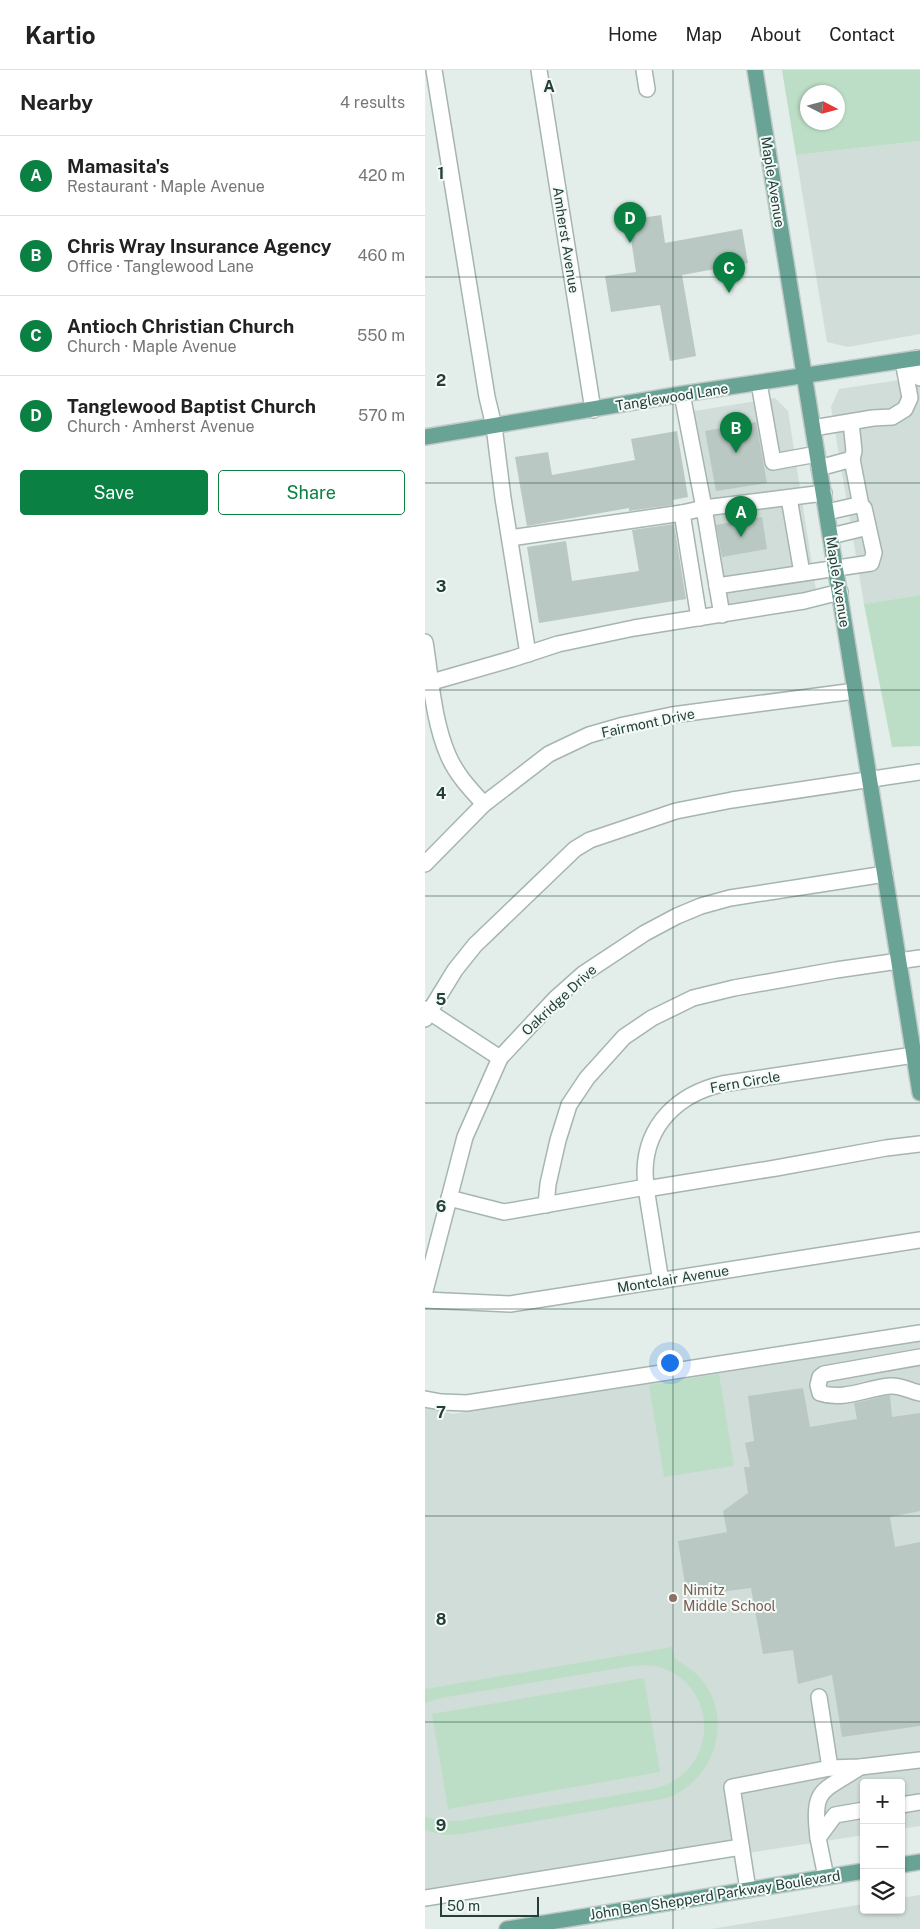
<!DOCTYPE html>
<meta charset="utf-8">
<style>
body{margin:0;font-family:"Public Sans",sans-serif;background:#f2f2f2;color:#222}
.controls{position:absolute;right:15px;bottom:15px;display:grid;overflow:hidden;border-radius:5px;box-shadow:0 1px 4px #0004}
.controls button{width:45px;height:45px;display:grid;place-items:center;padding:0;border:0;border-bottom:1px solid #e0e0e0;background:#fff;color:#222;font:25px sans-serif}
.compass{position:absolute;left:375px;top:15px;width:45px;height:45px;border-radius:50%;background:#fff;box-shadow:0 1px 4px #0004;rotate:96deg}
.scale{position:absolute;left:15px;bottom:12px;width:99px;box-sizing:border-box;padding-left:5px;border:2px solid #233f38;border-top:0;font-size:14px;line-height:18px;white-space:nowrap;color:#233f38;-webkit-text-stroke:4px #f4faf7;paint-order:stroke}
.you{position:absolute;left:244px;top:1292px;width:18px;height:18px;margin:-12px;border:4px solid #fff;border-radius:50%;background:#1a73e8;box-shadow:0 0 0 8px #1a73e833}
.badge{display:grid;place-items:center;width:32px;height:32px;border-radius:50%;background:#0b8043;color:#fff;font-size:16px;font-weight:700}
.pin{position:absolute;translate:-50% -41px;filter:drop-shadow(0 1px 2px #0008)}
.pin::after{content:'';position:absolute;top:26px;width:18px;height:15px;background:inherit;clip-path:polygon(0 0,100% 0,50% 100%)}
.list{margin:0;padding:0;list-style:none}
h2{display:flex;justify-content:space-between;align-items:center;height:65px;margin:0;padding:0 20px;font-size:21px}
h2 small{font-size:16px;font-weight:400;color:#767676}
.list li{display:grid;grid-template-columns:32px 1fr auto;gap:15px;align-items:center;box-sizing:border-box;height:80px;padding:0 20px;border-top:1px solid #e0e0e0}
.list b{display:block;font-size:19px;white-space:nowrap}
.list p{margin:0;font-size:16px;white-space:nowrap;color:#767676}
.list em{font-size:16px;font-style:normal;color:#767676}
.actions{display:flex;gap:10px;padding:15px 20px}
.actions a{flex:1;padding:11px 0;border:1px solid #0b8043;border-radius:5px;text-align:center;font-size:18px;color:#0b8043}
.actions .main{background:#0b8043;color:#fff}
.icon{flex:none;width:28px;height:28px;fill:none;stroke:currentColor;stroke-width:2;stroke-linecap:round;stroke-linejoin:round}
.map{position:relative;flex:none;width:495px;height:1859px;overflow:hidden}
header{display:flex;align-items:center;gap:30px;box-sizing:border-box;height:70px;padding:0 25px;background:#fff;border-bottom:1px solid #e0e0e0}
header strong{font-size:24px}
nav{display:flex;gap:28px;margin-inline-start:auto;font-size:18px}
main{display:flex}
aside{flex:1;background:#fff}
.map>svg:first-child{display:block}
.built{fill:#d1ddd8}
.green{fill:#bcdec6;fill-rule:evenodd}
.building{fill:#b9c8c2}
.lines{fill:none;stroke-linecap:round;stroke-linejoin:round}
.minor-casing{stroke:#a6b5b0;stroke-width:18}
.major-casing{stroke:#c1c9c7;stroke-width:18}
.minor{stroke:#fff;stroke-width:15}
.major{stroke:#68a395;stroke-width:15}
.grid{fill:none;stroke:#233f38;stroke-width:1;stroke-opacity:0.55}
.education-dot{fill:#8d6e63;stroke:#f4faf7;stroke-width:2}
.labels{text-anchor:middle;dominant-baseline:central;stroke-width:4;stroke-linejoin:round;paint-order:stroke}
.street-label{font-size:14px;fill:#233f38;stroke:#f4faf7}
.education-label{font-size:14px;fill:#785e54;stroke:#f4faf7;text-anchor:start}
.grid-label{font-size:16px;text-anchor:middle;font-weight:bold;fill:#233f38;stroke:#f4faf7;stroke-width:4;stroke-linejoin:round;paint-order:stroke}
</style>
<header>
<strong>Kartio</strong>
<nav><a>Home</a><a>Map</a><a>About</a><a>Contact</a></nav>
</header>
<main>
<aside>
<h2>Nearby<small>4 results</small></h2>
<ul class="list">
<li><span class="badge">A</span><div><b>Mamasita's</b><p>Restaurant · Maple Avenue</p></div><em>420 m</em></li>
<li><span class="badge">B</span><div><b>Chris Wray Insurance Agency</b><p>Office · Tanglewood Lane</p></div><em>460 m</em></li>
<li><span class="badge">C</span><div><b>Antioch Christian Church</b><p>Church · Maple Avenue</p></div><em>550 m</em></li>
<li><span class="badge">D</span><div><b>Tanglewood Baptist Church</b><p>Church · Amherst Avenue</p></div><em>570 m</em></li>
</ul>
<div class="actions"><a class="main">Save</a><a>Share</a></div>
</aside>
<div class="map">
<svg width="495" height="1859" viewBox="0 0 495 1859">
<rect width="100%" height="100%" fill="#e3ede9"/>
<g class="built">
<path d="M495 71V264L423 277 402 272 371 85Z"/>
<path d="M495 307V525L439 534 406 337 414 319Z"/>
<path d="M350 328 363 341 391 520 290 538 257 343Z"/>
<path d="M495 1265V1756L476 1759V1713H439V1765L0 1833V1337L28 1344Z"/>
<path d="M495 1825V1859H286L439 1834V1840H476V1828Z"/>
</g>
<g class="green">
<path d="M357 0H495V71L371 85ZM382 22H412V52H382Z"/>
<path d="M495 525V676L467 677 439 534Z"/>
<path d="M294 1304 309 1396 239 1407 224 1315Z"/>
<path d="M247 1577 250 1589C259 1595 270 1601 277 1610 307 1648 292 1704 249 1725 244 1728 237 1729 231 1730L37 1764 18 1765 0 1760V1747L15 1751H34L228 1719C237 1716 245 1714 253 1708 293 1680 286 1617 240 1599 230 1594 217 1595 206 1596L16 1628 0 1633V1619Z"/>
<path d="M219 1608 235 1702 23 1739 7 1644Z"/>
</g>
<g class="building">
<path d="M236 145 240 173 317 159 323 193 257 205 271 286 245 291 235 235 186 242 180 206 211 202 203 150Z"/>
<path d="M331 352 342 413 291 421 280 361Z"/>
<path d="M252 361 263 427 248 430V435L204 441V438L102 456 90 387 123 382 127 405 210 390 206 369Z"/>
<path d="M337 447 342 479 297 487 291 455Z"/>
<path d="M249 454 261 529 114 553 102 477 141 471 147 511 214 501 207 460Z"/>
<path d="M378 1318 385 1357 432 1349 429 1333 465 1325 467 1347 495 1343V1441L465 1447 470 1477 495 1472V1656L417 1667 407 1605 373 1614 368 1580 338 1584 326 1518 262 1526 253 1471 302 1462 298 1441 323 1423 319 1397H325L320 1373 329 1371 323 1326Z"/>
</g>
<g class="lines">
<g class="minor-casing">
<g id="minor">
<path d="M9 0 62 327 69 356 78 428 103 584"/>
<path d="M114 0 168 340"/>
<path d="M219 0 222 19"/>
<path d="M492 288 495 308"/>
<path d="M334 313 348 392 392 384"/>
<path d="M257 324 279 438 399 423"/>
<path d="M388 358 448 348 467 347 480 339 485 328 478 291"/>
<path d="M427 389 436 436"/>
<path d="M394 398 427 389 429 381 426 352"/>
<path d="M364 428 377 503"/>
<path d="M257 443 274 548"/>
<path d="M406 466 443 457"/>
<path d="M85 468 257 443 279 438 292 516"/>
<path d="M297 545 292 516 446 493 449 483 439 438 433 435 402 442"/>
<path d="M0 572C6 609 8 650 23 685 31 704 45 719 59 734"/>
<path d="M7 612 87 589 133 574 209 558 379 531 415 522"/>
<path d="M0 794 59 734 124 684 164 665 199 655 247 645 430 621"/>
<path d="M0 939 75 988"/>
<path d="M0 949 30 900 50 875 150 779 165 770 251 741 307 730 495 702"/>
<path d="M221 1119 351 1098 461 1078 495 1074"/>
<path d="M24 1128 79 1142 221 1117"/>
<path d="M121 1135 123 1114 133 1070 144 1035 162 1008 199 967 227 948 268 928 309 918 411 900 495 888"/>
<path d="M236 1211C232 1189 229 1166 225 1143 223 1130 220 1115 220 1101 221 1054 254 1024 297 1014L489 985"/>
<path d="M0 1221 40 1067 75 988 131 928 158 904 220 863 252 846 276 836 305 828 460 804"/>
<path d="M0 1230 85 1234 495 1170"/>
<path d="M495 1287 399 1304 395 1307 393 1315 395 1323C418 1331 442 1318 465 1316 476 1315 484 1321 495 1323"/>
<path d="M0 1329 16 1332 42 1333 495 1263"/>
<path d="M394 1627 405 1698"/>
<path d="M476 1735 495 1732"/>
<path d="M393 1768C387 1716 397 1723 435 1697"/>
<path d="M401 1807 393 1768 410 1745 439 1740"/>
<path d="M323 1820 307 1717 405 1698 435 1697 495 1690"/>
<path d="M0 1828 316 1777"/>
</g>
</g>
<g class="major-casing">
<g id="major">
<path d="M330 0 495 1023"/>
<path d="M0 367 257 324 495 288"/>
<path d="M476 1795 495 1792"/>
<path d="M82 1859 439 1801"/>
</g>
</g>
<use href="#minor" class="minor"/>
<use href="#major" class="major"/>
</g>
<path class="grid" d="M248 0V1859M0 207H495M0 413H495M0 620H495M0 826H495M0 1033H495M0 1239H495M0 1446H495M0 1652H495"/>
<circle class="education-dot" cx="248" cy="1528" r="5"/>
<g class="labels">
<g class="street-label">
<text transform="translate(348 112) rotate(81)">Maple Avenue</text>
<text transform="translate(141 170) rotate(81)">Amherst Avenue</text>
<text transform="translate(247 327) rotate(-9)">Tanglewood Lane</text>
<text transform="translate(413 512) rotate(81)">Maple Avenue</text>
<text transform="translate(223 653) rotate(-12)">Fairmont Drive</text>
<text transform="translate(134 930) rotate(-43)">Oakridge Drive</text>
<text transform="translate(320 1012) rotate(-10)">Fern Circle</text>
<text transform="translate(248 1209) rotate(-9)">Montclair Avenue</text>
<text transform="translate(290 1825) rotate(-9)">John Ben Shepperd Parkway Boulevard</text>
</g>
<g class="education-label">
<text x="258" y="1520">Nimitz<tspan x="258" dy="16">Middle School</tspan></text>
</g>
</g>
<g class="grid-label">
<text x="124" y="22">A</text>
<text x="16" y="109">1</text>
<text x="16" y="316">2</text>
<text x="16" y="522">3</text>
<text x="16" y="729">4</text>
<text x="16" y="935">5</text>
<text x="16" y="1142">6</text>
<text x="16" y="1348">7</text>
<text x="16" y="1555">8</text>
<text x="16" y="1761">9</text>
</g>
</svg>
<div class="controls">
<button>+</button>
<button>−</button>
<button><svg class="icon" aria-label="layers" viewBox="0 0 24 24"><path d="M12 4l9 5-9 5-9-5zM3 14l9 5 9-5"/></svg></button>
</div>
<svg class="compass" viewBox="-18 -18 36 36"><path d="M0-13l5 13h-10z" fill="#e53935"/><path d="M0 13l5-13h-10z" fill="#767676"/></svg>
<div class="scale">50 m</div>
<div class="you"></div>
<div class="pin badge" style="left:316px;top:467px">A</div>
<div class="pin badge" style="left:311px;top:383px">B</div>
<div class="pin badge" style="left:304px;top:223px">C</div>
<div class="pin badge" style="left:205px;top:173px">D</div>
</div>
</main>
